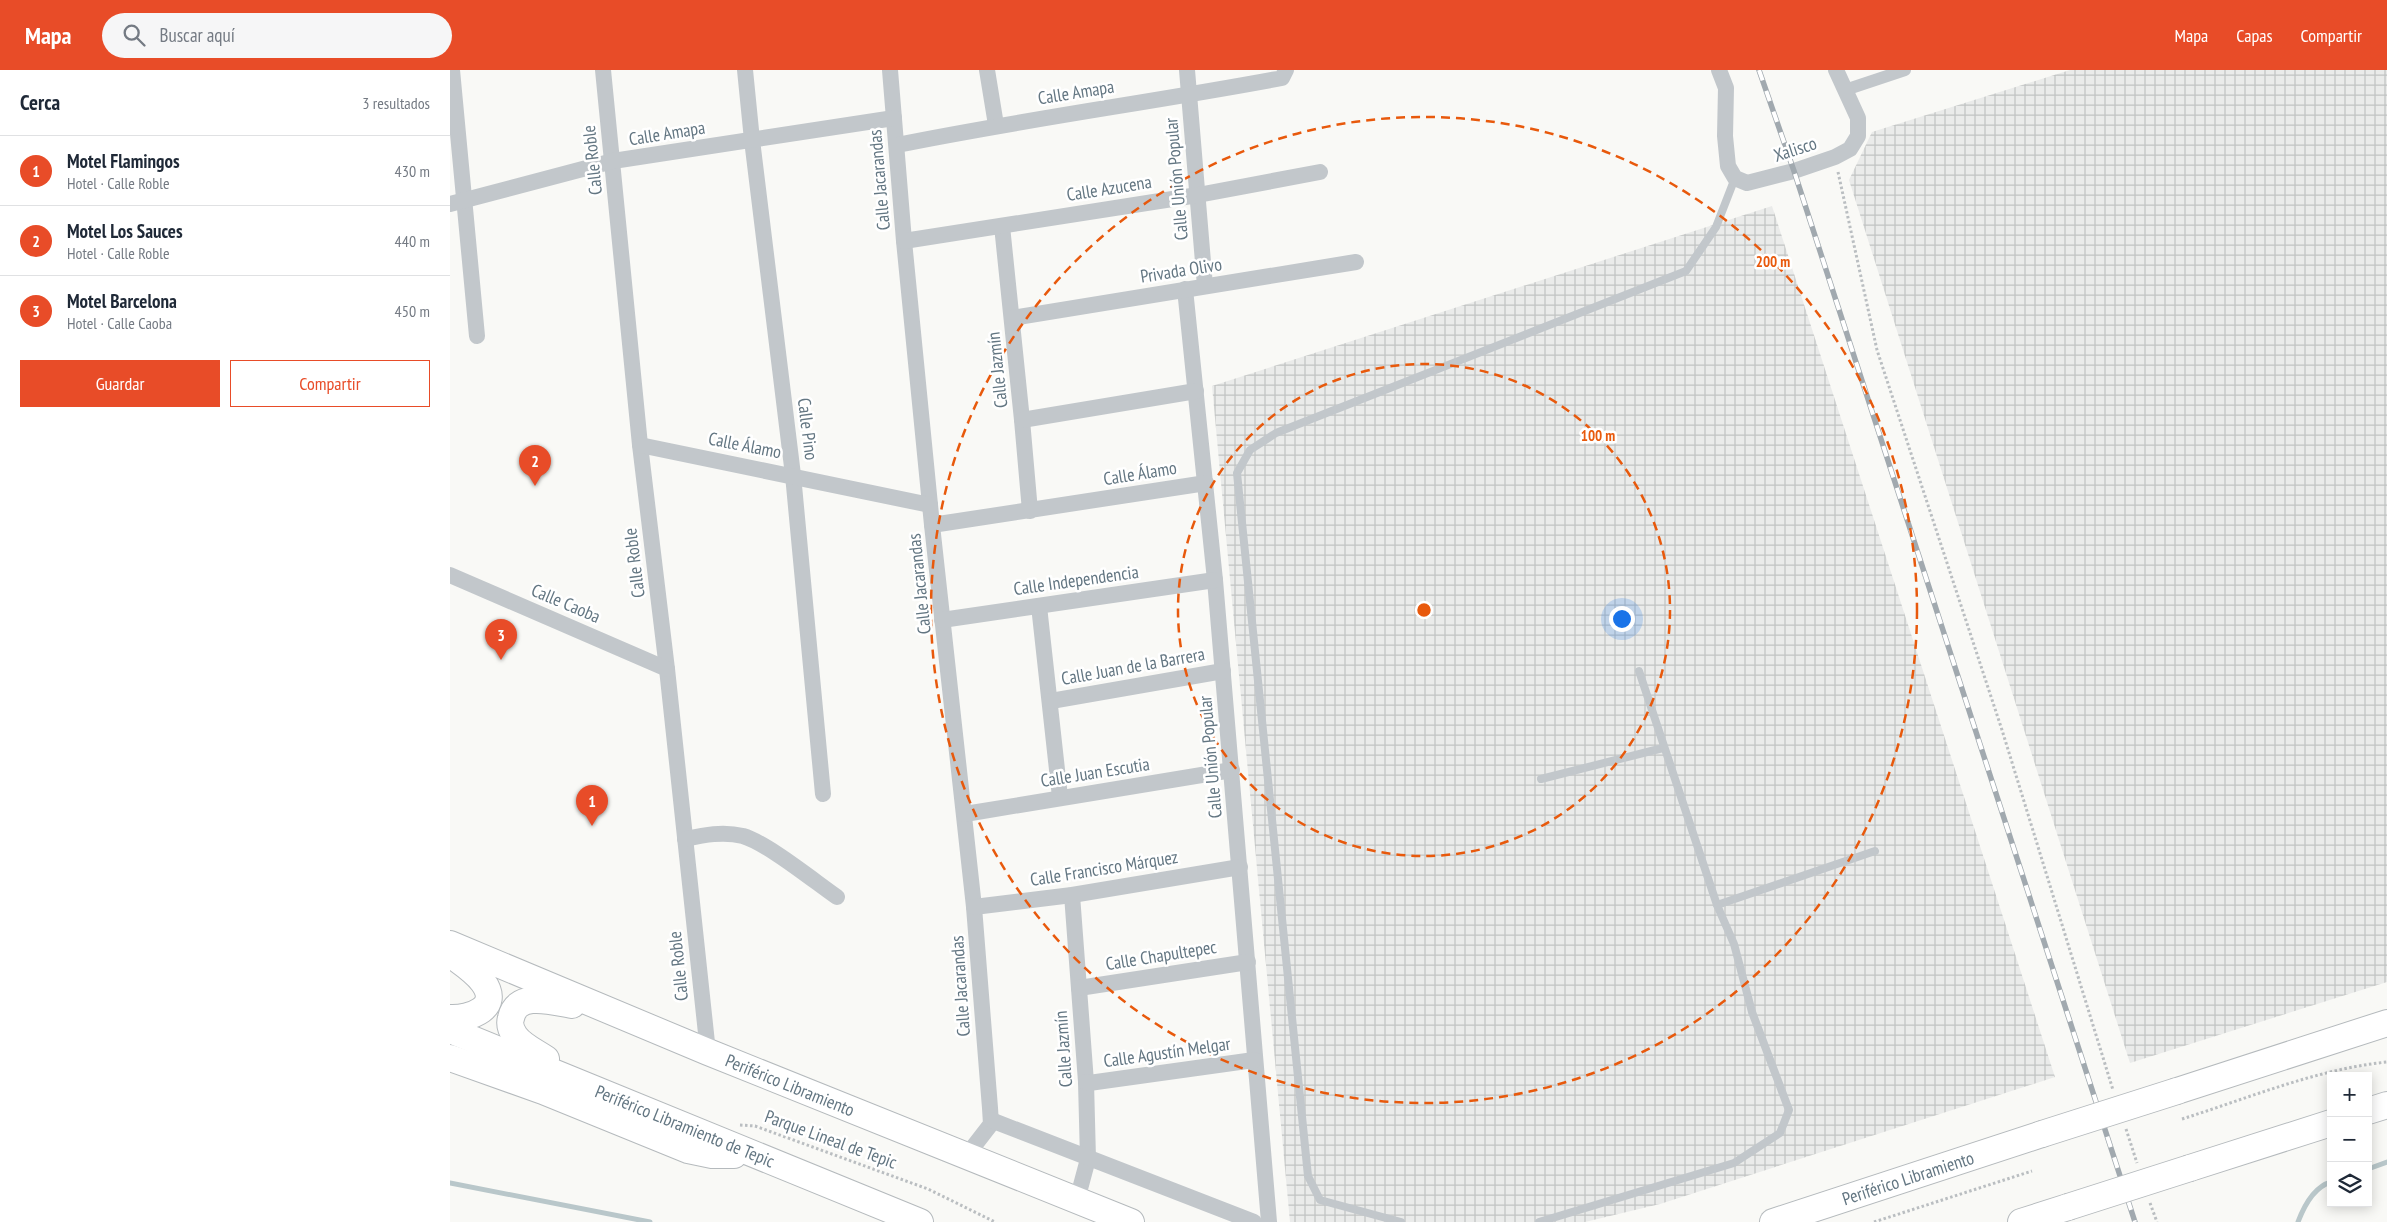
<!DOCTYPE html>
<html lang="es">
<meta charset="utf-8">
<style>
body{margin:0;font-family:"PT Sans Narrow",sans-serif;background:#f6f6f7;color:#1f2937}
.controls{position:absolute;right:15px;bottom:15px;display:grid;overflow:hidden;border-radius:0px;box-shadow:0 2px 12px #0003}
.controls button{width:45px;height:45px;display:grid;place-items:center;padding:0;border:0;border-bottom:1px solid #e0e1e3;background:#fff;color:#1f2937;font:25px sans-serif}
.you{position:absolute;left:1171px;top:548px;width:18px;height:18px;margin:-12px;border:4px solid #fff;border-radius:50%;background:#1a73e8;box-shadow:0 0 0 8px #1a73e833}
.badge{display:grid;place-items:center;width:32px;height:32px;border-radius:50%;background:#e84c28;color:#fff;font-size:16px;font-weight:700}
.pin{position:absolute;translate:-50% -41px;filter:drop-shadow(0 1px 2px #0008)}
.pin::after{content:'';position:absolute;top:26px;width:18px;height:15px;background:inherit;clip-path:polygon(0 0,100% 0,50% 100%)}
.list{margin:0;padding:0;list-style:none}
h2{display:flex;justify-content:space-between;align-items:center;height:65px;margin:0;padding:0 20px;font-size:21px}
h2 small{font-size:16px;font-weight:400;color:#747a83}
.list li{display:grid;grid-template-columns:32px 1fr auto;gap:15px;align-items:center;box-sizing:border-box;height:70px;padding:0 20px;border-top:1px solid #e0e1e3}
.list b{display:block;font-size:19px;white-space:nowrap}
.list p{margin:0;font-size:16px;white-space:nowrap;color:#747a83}
.list em{font-size:16px;font-style:normal;color:#747a83}
.actions{display:flex;gap:10px;padding:15px 20px}
.actions a{flex:1;padding:11px 0;border:1px solid #e84c28;border-radius:0px;text-align:center;font-size:18px;color:#e84c28}
.actions .main{background:#e84c28;color:#fff}
.icon{flex:none;width:28px;height:28px;fill:none;stroke:currentColor;stroke-width:2;stroke-linecap:round;stroke-linejoin:round}
.map{position:relative;flex:none;width:1937px;height:1152px;overflow:hidden}
header{display:flex;align-items:center;gap:30px;box-sizing:border-box;height:70px;padding:0 25px;background:#e84c28;color:#fff}
header strong{font-size:24px}
nav{display:flex;gap:28px;margin-inline-start:auto;font-size:18px}
.search{width:350px;height:45px;background:#f6f6f7;display:flex;align-items:center;gap:12px;box-sizing:border-box;padding:0 18px;border-radius:28px;color:#747a83;font-size:19px}
main{display:flex}
aside{flex:1;background:#fff}
.map>svg:first-child{display:block}
.industrial{fill:url(#industrial-grid)}
.lines{fill:none;stroke-linecap:round;stroke-linejoin:round}
.stream{stroke:#b9c7ca;stroke-width:5}
.trunk-casing{stroke:#b5babd;stroke-width:28}
.path{stroke:#babec1;stroke-width:3;stroke-dasharray:2.5 2.5;stroke-linecap:butt}
.service{stroke:#c2c7cb;stroke-width:8}
.pedestrian{stroke:#c2c7cb;stroke-width:12}
.minor{stroke:#c2c7cb;stroke-width:16}
.trunk{stroke:#fff;stroke-width:26}
.rail-casing{stroke:#a1a9af;stroke-width:5.5}
.rail{stroke:#fff;stroke-width:4;stroke-dasharray:11;stroke-linecap:butt}
.trunk-bridge-casing{stroke:#b5babd;stroke-width:28;stroke-linecap:butt}
.trunk-bridge{stroke:#fff;stroke-width:26}
.ring{fill:none;stroke:#e8590c;stroke-width:2.5;stroke-dasharray:9 6}
.labels{text-anchor:middle;dominant-baseline:central;stroke-width:5;stroke-linejoin:round;paint-order:stroke}
.street-label{font-size:18px;fill:#637682;stroke:#fff}
.centre{fill:#e8590c;stroke:#fff;stroke-width:2.5}
.ring-label{font-size:15px;text-anchor:middle;font-weight:bold;fill:#e8590c;stroke:#fff;stroke-width:5;stroke-linejoin:round;paint-order:stroke}
</style>
<header>
<strong>Mapa</strong>
<div class="search"><svg class="icon" aria-label="search" viewBox="0 0 24 24"><circle cx="10" cy="10" r="6"/><path d="M15 15l6 6"/></svg>Buscar aquí</div>
<nav><a>Mapa</a><a>Capas</a><a>Compartir</a></nav>
</header>
<main>
<aside>
<h2>Cerca<small>3 resultados</small></h2>
<ul class="list">
<li><span class="badge">1</span><div><b>Motel Flamingos</b><p>Hotel · Calle Roble</p></div><em>430 m</em></li>
<li><span class="badge">2</span><div><b>Motel Los Sauces</b><p>Hotel · Calle Roble</p></div><em>440 m</em></li>
<li><span class="badge">3</span><div><b>Motel Barcelona</b><p>Hotel · Calle Caoba</p></div><em>450 m</em></li>
</ul>
<div class="actions"><a class="main">Guardar</a><a>Compartir</a></div>
</aside>
<div class="map">
<svg width="1937" height="1152" viewBox="0 0 1937 1152">
<defs>
<pattern id="industrial-grid" width="8" height="8" patternUnits="userSpaceOnUse" patternTransform="scale(1.25)"><rect width="8" height="8" fill="#eaebea"/><path d="M0 4h8M4 0v8" fill="none" stroke="#c1c3c3"/></pattern>
</defs>
<rect width="100%" height="100%" fill="#f9f9f6"/>
<g class="industrial">
<path d="M1620 0H1937V912L1680 993 1399 110 1422 62Z"/>
<path d="M1322 136 1605 1007 1210 1134 1135 1152H840L762 316Z"/>
</g>
<g class="lines">
<g class="stream">
<path d="M1918 1099 1937 1092"/>
<path d="M0 1113 200 1152"/>
<path d="M1848 1152C1854 1136 1864 1117 1881 1112"/>
</g>
<g class="trunk-casing">
<g id="trunk">
<path d="M0 874 258 982 681 1152"/>
<path d="M0 884C11 892 25 901 33 912 52 938 20 949 0 948"/>
<path d="M0 960 470 1152"/>
<path d="M0 988 93 1021 238 1080 262 1085H284"/>
<path d="M96 989C86 982 72 976 65 966 61 960 59 954 61 948 67 920 103 932 122 935"/>
<path d="M1727 1021 1937 953"/>
<path d="M1918 1041 1937 1035"/>
<path d="M1740 1098 1881 1053"/>
<path d="M1323 1152 1592 1064"/>
<path d="M1571 1152 1618 1137"/>
</g>
</g>
<g class="path">
<path d="M1388 102 1427 280 1552 660 1663 1020"/>
<path d="M1732 1049C1799 1028 1867 999 1937 992"/>
<path d="M290 1055 305 1056 478 1119 545 1152"/>
<path d="M1676 1059 1687 1093"/>
<path d="M1700 1133 1707 1152"/>
<path d="M1424 1152 1582 1101"/>
</g>
<g class="service">
<path d="M1091 709 1213 678"/>
<path d="M1267 835 1425 781"/>
<path d="M951 1152 870 1130 858 1106 787 403 800 380 826 363 1236 201 1266 157 1285 108"/>
<path d="M1089 1152 1284 1093 1330 1063 1339 1040 1302 942 1284 874 1267 835 1189 601"/>
</g>
<path class="pedestrian" d="M1395 20 1455 0"/>
<g class="minor">
<path d="M2 0 27 266"/>
<path d="M153 0 190 375 217 599 258 982"/>
<path d="M295 0 302 70 343 405 373 724"/>
<path d="M440 0 454 171 482 455 524 837 540 1038 541 1054 517 1085"/>
<path d="M537 0 546 55"/>
<path d="M737 0 755 216"/>
<path d="M1269 0 1276 18 1275 66 1278 96 1285 108 1297 113 1344 101 1385 87 1400 79 1408 66V48L1386 0"/>
<path d="M447 75C575 49 704 32 832 8L836 0"/>
<path d="M0 134 163 91 444 48"/>
<path d="M552 156 572 350 580 441"/>
<path d="M454 171 748 125 870 102"/>
<path d="M735 219 765 510 819 1152"/>
<path d="M562 248 906 192"/>
<path d="M572 350 746 321"/>
<path d="M190 375 480 435"/>
<path d="M482 455 756 413"/>
<path d="M0 505 217 599"/>
<path d="M589 536 610 727"/>
<path d="M492 550 765 510"/>
<path d="M601 631 773 601"/>
<path d="M515 744 782 700"/>
<path d="M235 769C254 765 273 761 293 766 317 773 364 811 387 827"/>
<path d="M622 825 636 1012 638 1089 627 1130"/>
<path d="M524 837 622 825 790 797"/>
<path d="M629 918 798 892"/>
<path d="M636 1012 639 1013 804 990"/>
<path d="M541 1050 804 1152"/>
</g>
<use href="#trunk" class="trunk"/>
<g class="rail-casing">
<path id="rail" d="M1309 0 1344 101 1685 1152"/>
</g>
<use href="#rail" class="rail"/>
<g class="trunk-bridge-casing">
<g id="trunk-bridge">
<path d="M1592 1064 1727 1021"/>
<path d="M1618 1137 1740 1098"/>
</g>
</g>
<use href="#trunk-bridge" class="trunk-bridge"/>
</g>
<g class="ring">
<circle cx="974" cy="540" r="246"/>
<circle cx="974" cy="540" r="493"/>
</g>
<g class="labels">
<g class="street-label">
<text transform="translate(626 22) rotate(-9)">Calle Amapa</text>
<text transform="translate(217 63) rotate(-9)">Calle Amapa</text>
<text transform="translate(1345 79) rotate(-18)">Xalisco</text>
<text transform="translate(142 90) rotate(-96)">Calle Roble</text>
<text transform="translate(726 109) rotate(-95)">Calle Unión Popular</text>
<text transform="translate(429 110) rotate(-95)">Calle Jacarandas</text>
<text transform="translate(659 118) rotate(-9)">Calle Azucena</text>
<text transform="translate(731 200) rotate(-9)">Privada Olivo</text>
<text transform="translate(547 300) rotate(-96)">Calle Jazmín</text>
<text transform="translate(358 359) rotate(83)">Calle Pino</text>
<text transform="translate(295 375) rotate(11)">Calle Álamo</text>
<text transform="translate(690 403) rotate(-9)">Calle Álamo</text>
<text transform="translate(184 493) rotate(-97)">Calle Roble</text>
<text transform="translate(626 510) rotate(-8)">Calle Independencia</text>
<text transform="translate(469 514) rotate(-96)">Calle Jacarandas</text>
<text transform="translate(116 533) rotate(23)">Calle Caoba</text>
<text transform="translate(683 596) rotate(-10)">Calle Juan de la Barrera</text>
<text transform="translate(760 687) rotate(-95)">Calle Unión Popular</text>
<text transform="translate(645 702) rotate(-9)">Calle Juan Escutia</text>
<text transform="translate(654 798) rotate(-9)">Calle Francisco Márquez</text>
<text transform="translate(711 885) rotate(-9)">Calle Chapultepec</text>
<text transform="translate(228 896) rotate(-96)">Calle Roble</text>
<text transform="translate(510 916) rotate(-94)">Calle Jacarandas</text>
<text transform="translate(613 979) rotate(-94)">Calle Jazmín</text>
<text transform="translate(717 982) rotate(-8)">Calle Agustín Melgar</text>
<text transform="translate(340 1015) rotate(22)">Periférico Libramiento</text>
<text transform="translate(235 1056) rotate(22)">Periférico Libramiento de Tepic</text>
<text transform="translate(381 1069) rotate(20)">Parque Lineal de Tepic</text>
<text transform="translate(1458 1108) rotate(-18)">Periférico Libramiento</text>
</g>
</g>
<circle cx="974" cy="540" r="8" class="centre"/>
<g class="ring-label">
<text x="1323" y="197">200 m</text>
<text x="1148" y="371">100 m</text>
</g>
</svg>
<div class="controls">
<button>+</button>
<button>−</button>
<button><svg class="icon" aria-label="layers" viewBox="0 0 24 24"><path d="M12 4l9 5-9 5-9-5zM3 14l9 5 9-5"/></svg></button>
</div>
<div class="you"></div>
<div class="pin badge" style="left:142px;top:756px">1</div>
<div class="pin badge" style="left:85px;top:416px">2</div>
<div class="pin badge" style="left:51px;top:590px">3</div>
</div>
</main>
